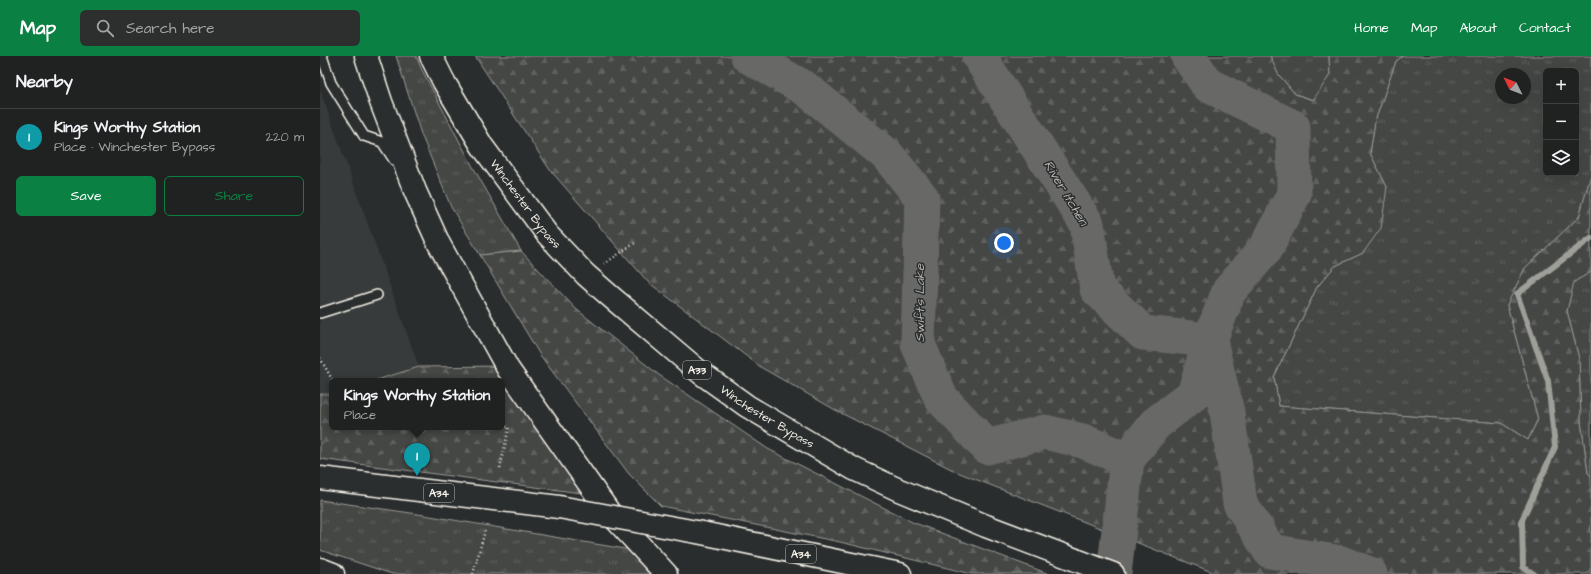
<!DOCTYPE html>
<meta charset="utf-8">
<style>
body{margin:0;font-family:"Architects Daughter",sans-serif;background:#2d2f2f;color:#f1f3f6}
.controls{position:absolute;right:12px;top:12px;display:grid;overflow:hidden;border-radius:6px;box-shadow:0 4px 16px #0002}
.controls button{width:36px;height:36px;display:grid;place-items:center;padding:0;border:0;border-bottom:1px solid #3d3f40;background:#202222;color:#f1f3f6;font:20px sans-serif}
.compass{position:absolute;left:1175px;top:12px;width:36px;height:36px;border-radius:50%;background:#202222;box-shadow:0 4px 16px #0002;rotate:312deg}
.you{position:absolute;left:684px;top:187px;width:14px;height:14px;margin:-10px;border:3px solid #fff;border-radius:50%;background:#1a73e8;box-shadow:0 0 0 6px #1a73e833}
.badge{display:grid;place-items:center;width:26px;height:26px;border-radius:50%;background:#0b8043;color:#fff;font-size:13px;font-weight:700}
.pin{position:absolute;translate:-50% -33px;filter:drop-shadow(0 1px 2px #0008)}
.pin::after{content:'';position:absolute;top:21px;width:14px;height:12px;background:inherit;clip-path:polygon(0 0,100% 0,50% 100%)}
.popup{position:absolute;left:9px;top:322px;width:176px;height:52px;box-sizing:border-box;display:grid;place-content:center;border-radius:6px;background:#202222;filter:drop-shadow(0 1px 3px #0005);font-size:13px;white-space:nowrap;color:#a2a4a5}
.popup b{font-size:15px;color:#f1f3f6}
.popup::after{content:'';position:absolute;left:50%;top:100%;margin-left:-8px;border:8px solid transparent;border-top-color:#202222}
.list{margin:0;padding:0;list-style:none}
h2{display:flex;justify-content:space-between;align-items:center;height:52px;margin:0;padding:0 16px;font-size:17px}
h2 small{font-size:13px;font-weight:400;color:#a2a4a5}
.list li{display:grid;grid-template-columns:26px 1fr auto;gap:12px;align-items:center;box-sizing:border-box;height:56px;padding:0 16px;border-top:1px solid #3d3f40}
.list b{display:block;font-size:15px;white-space:nowrap}
.list p{margin:0;font-size:13px;white-space:nowrap;color:#a2a4a5}
.list em{font-size:13px;font-style:normal;color:#a2a4a5}
.actions{display:flex;gap:8px;padding:12px 16px}
.actions a{flex:1;padding:9px 0;border:1px solid #0b8043;border-radius:6px;text-align:center;font-size:14px;color:#0b8043}
.actions .main{background:#0b8043;color:#fff}
.icon{flex:none;width:22px;height:22px;fill:none;stroke:currentColor;stroke-width:2;stroke-linecap:round;stroke-linejoin:round}
.map{position:relative;flex:none;width:1271px;height:518px;overflow:hidden}
header{display:flex;align-items:center;gap:24px;box-sizing:border-box;height:56px;padding:0 20px;background:#0b8043;color:#fff}
header strong{font-size:19px}
nav{display:flex;gap:22px;margin-inline-start:auto;font-size:14px}
.search{width:280px;height:36px;background:#2d2f2f;display:flex;align-items:center;gap:10px;box-sizing:border-box;padding:0 14px;border-radius:6px;color:#a2a4a5;font-size:15px}
main{display:flex}
aside{flex:1;background:#202222}
.map>svg:first-child{display:block}
.built{fill:#373a3a}
.grass{fill:url(#grass-tufts);stroke:#9c9c96;fill-rule:evenodd}
.forest{fill:url(#forest-firs);stroke:#9c9c96}
.lines{fill:none;stroke-linecap:round;stroke-linejoin:round}
.stream{stroke:#9f9f9a;stroke-width:6}
.river{stroke:#676866;stroke-width:35}
.service-casing{stroke:#f4f1e8;stroke-width:12}
.primary-casing{stroke:#f4f1e8;stroke-width:25}
.trunk-casing{stroke:#f4f1e8;stroke-width:25}
.path{stroke:#f4f1e8;stroke-width:2.5;stroke-dasharray:1 3;stroke-linecap:butt}
.service{stroke:#2a2d2e;stroke-width:9}
.primary{stroke:#2a2d2e;stroke-width:22}
.trunk{stroke:#2a2d2e;stroke-width:22}
.trunk-bridge-casing{stroke:#f4f1e8;stroke-width:25;stroke-linecap:butt}
.trunk-bridge{stroke:#2a2d2e;stroke-width:22}
.labels{text-anchor:middle;dominant-baseline:central;stroke-width:3;stroke-linejoin:round;paint-order:stroke}
.shield{fill:#2a2d2e;stroke:#b7b6b0;stroke-width:1}
.shield-label{font-size:11px;font-weight:bold;fill:#f4f1e8}
.street-label{font-size:12px;fill:#f4f1e8;stroke:#2a2d2e}
.water-label{font-size:13px;font-style:italic;fill:#b5b3ae;stroke:#2a2d2e}
</style>
<header>
<strong>Map</strong>
<div class="search"><svg class="icon" aria-label="search" viewBox="0 0 24 24"><circle cx="10" cy="10" r="6"/><path d="M15 15l6 6"/></svg>Search here</div>
<nav><a>Home</a><a>Map</a><a>About</a><a>Contact</a></nav>
</header>
<main>
<aside>
<h2>Nearby<small></small></h2>
<ul class="list">
<li><span class="badge" style="background:#0f9aa8">1</span><div><b>Kings Worthy Station</b><p>Place · Winchester Bypass</p></div><em>220 m</em></li>
</ul>
<div class="actions"><a class="main">Save</a><a>Share</a></div>
</aside>
<div class="map">
<svg width="1271" height="518" viewBox="0 0 1271 518">
<defs>
<pattern id="grass-tufts" width="24" height="20" patternUnits="userSpaceOnUse"><rect width="24" height="20" fill="#444645"/><path d="M3 7l-1-3M5 7V3M7 7l1-3M15 17l-1-3M17 17v-4M19 17l1-3" fill="none" stroke="#606160"/></pattern>
<pattern id="forest-firs" width="22" height="20" patternUnits="userSpaceOnUse"><rect width="22" height="20" fill="#444645"/><path d="M5 1l3.5 6h-7zM16 11l3.5 6h-7z" fill="#606160"/></pattern>
</defs>
<rect width="100%" height="100%" fill="#2a2d2e"/>
<filter id="ink" filterUnits="userSpaceOnUse"><feTurbulence type="fractalNoise" baseFrequency=".025" numOctaves="2"/><feDisplacementMap in="SourceGraphic" scale="8" xChannelSelector="R" yChannelSelector="G"/><feConvolveMatrix kernelMatrix="1 2 1 2 8 2 1 2 1" color-interpolation-filters="sRGB"/></filter>
<g filter="url(#ink)">
<path class="built" d="M0 34 99 311 55 325H12V338L10 339 0 338Z"/>
<g class="grass">
<path d="M76 0H96L102 14 153 111 201 195 160 199 131 151 101 78Z"/>
<path d="M950 0H1009L1010 19 994 44 975 38 958 18Z"/>
<path d="M1083 0H1271V119L1259 161 1205 212 1187 249 1218 363 1208 384 1181 367 959 350 954 321 997 231 1015 210 1043 197 1067 131 1050 97 1055 65 1076 5ZM1226 15H1256V117H1226ZM1181 18H1205V42H1181Z"/>
<path d="M1271 216V420L1268 417 1261 366 1259 303 1247 255 1253 226Z"/>
<path d="M0 444 98 458 311 494 334 518H72L0 494Z"/>
</g>
<g class="forest">
<path d="M155 0H950L958 18 975 38 993 44 1010 19 1009 0H1083L1076 5 1055 65 1050 97 1067 131 1061 172 1043 197 1015 210 997 231 954 321 959 350 1181 367 1208 384 1218 363 1187 249 1205 212 1259 161 1271 119V216L1254 226 1247 255 1259 303 1261 366 1268 417 1271 420V518H897L637 416 519 356 442 312 328 226 230 114Z"/>
<path d="M201 195 256 253 339 319 448 393 592 466 729 518H652L520 486 341 450 309 418 220 299 160 199Z"/>
<path d="M181 310 269 438 0 403V338H12V371H182V325H53L99 311Z"/>
</g>
<g class="lines">
<path class="stream" d="M1214 518 1203 511 1202 464 1235 391 1228 325 1197 238 1271 182"/>
<g class="river">
<path d="M428 0 486 33 567 99 602 142 598 288 621 342 667 391 725 376 763 385 807 404 794 518"/>
<path d="M659 0 767 168 777 233 823 277 890 284"/>
<path d="M890 285 907 356 920 447 950 495 1021 507 1050 518"/>
<path d="M807 404 835 368 874 338 890 284 909 235 946 192 974 138 973 71 888 29 868 0"/>
</g>
<g class="service-casing">
<g id="service">
<path d="M2 0 11 27 44 80 62 86 74 104"/>
<path d="M0 257 57 239"/>
</g>
</g>
<g class="primary-casing">
<g id="primary">
<path d="M46 0 61 46 95 135 119 188 188 313 289 456 346 518"/>
<path id="s1" d="M111 0 124 26 162 90 227 178 266 219 290 240 381 317 427 350 534 413 579 434 666 470 793 518"/>
</g>
</g>
<g class="trunk-casing">
<g id="trunk">
<path d="M0 422 239 451"/>
<path d="M382 477 580 518"/>
<path d="M0 513 13 518"/>
</g>
</g>
<g class="path">
<path d="M284 208 315 187"/>
<path d="M0 302 13 325"/>
<path d="M180 412 189 371 182 369"/>
<path d="M153 518 165 475"/>
</g>
<use href="#service" class="service"/>
<use href="#primary" class="primary"/>
<use href="#trunk" class="trunk"/>
<g class="trunk-bridge-casing">
<path id="trunk-bridge" d="M239 451 382 477"/>
</g>
<use href="#trunk-bridge" class="trunk-bridge"/>
</g>
</g>
<g class="labels">
<g class="shield">
<rect x="363" y="305" width="28" height="18" rx="3"/>
<rect x="104" y="428" width="30" height="18" rx="3"/>
<rect x="466" y="489" width="30" height="18" rx="3"/>
</g>
<g class="shield-label">
<text x="377" y="314">A33</text>
<text x="119" y="437">A34</text>
<text x="481" y="498">A34</text>
</g>
<g class="street-label">
<text stroke="none"><textPath href="#s1" startOffset="176">Winchester Bypass</textPath></text>
<text stroke="none"><textPath href="#s1" startOffset="500">Winchester Bypass</textPath></text>
</g>
<g class="water-label">
<text transform="translate(746 137) rotate(59)">River Itchen</text>
<text transform="translate(600 247) rotate(-90)">Swift's Lake</text>
</g>
</g>
</svg>
<div class="controls">
<button>+</button>
<button>−</button>
<button><svg class="icon" aria-label="layers" viewBox="0 0 24 24"><path d="M12 4l9 5-9 5-9-5zM3 14l9 5 9-5"/></svg></button>
</div>
<svg class="compass" viewBox="-18 -18 36 36"><path d="M0-13l5 13h-10z" fill="#e53935"/><path d="M0 13l5-13h-10z" fill="#a2a4a5"/></svg>
<div class="you"></div>
<div class="pin badge" style="left:97px;top:420px;background:#0f9aa8">1</div>
<div class="popup"><b>Kings Worthy Station</b>Place</div>
</div>
</main>
